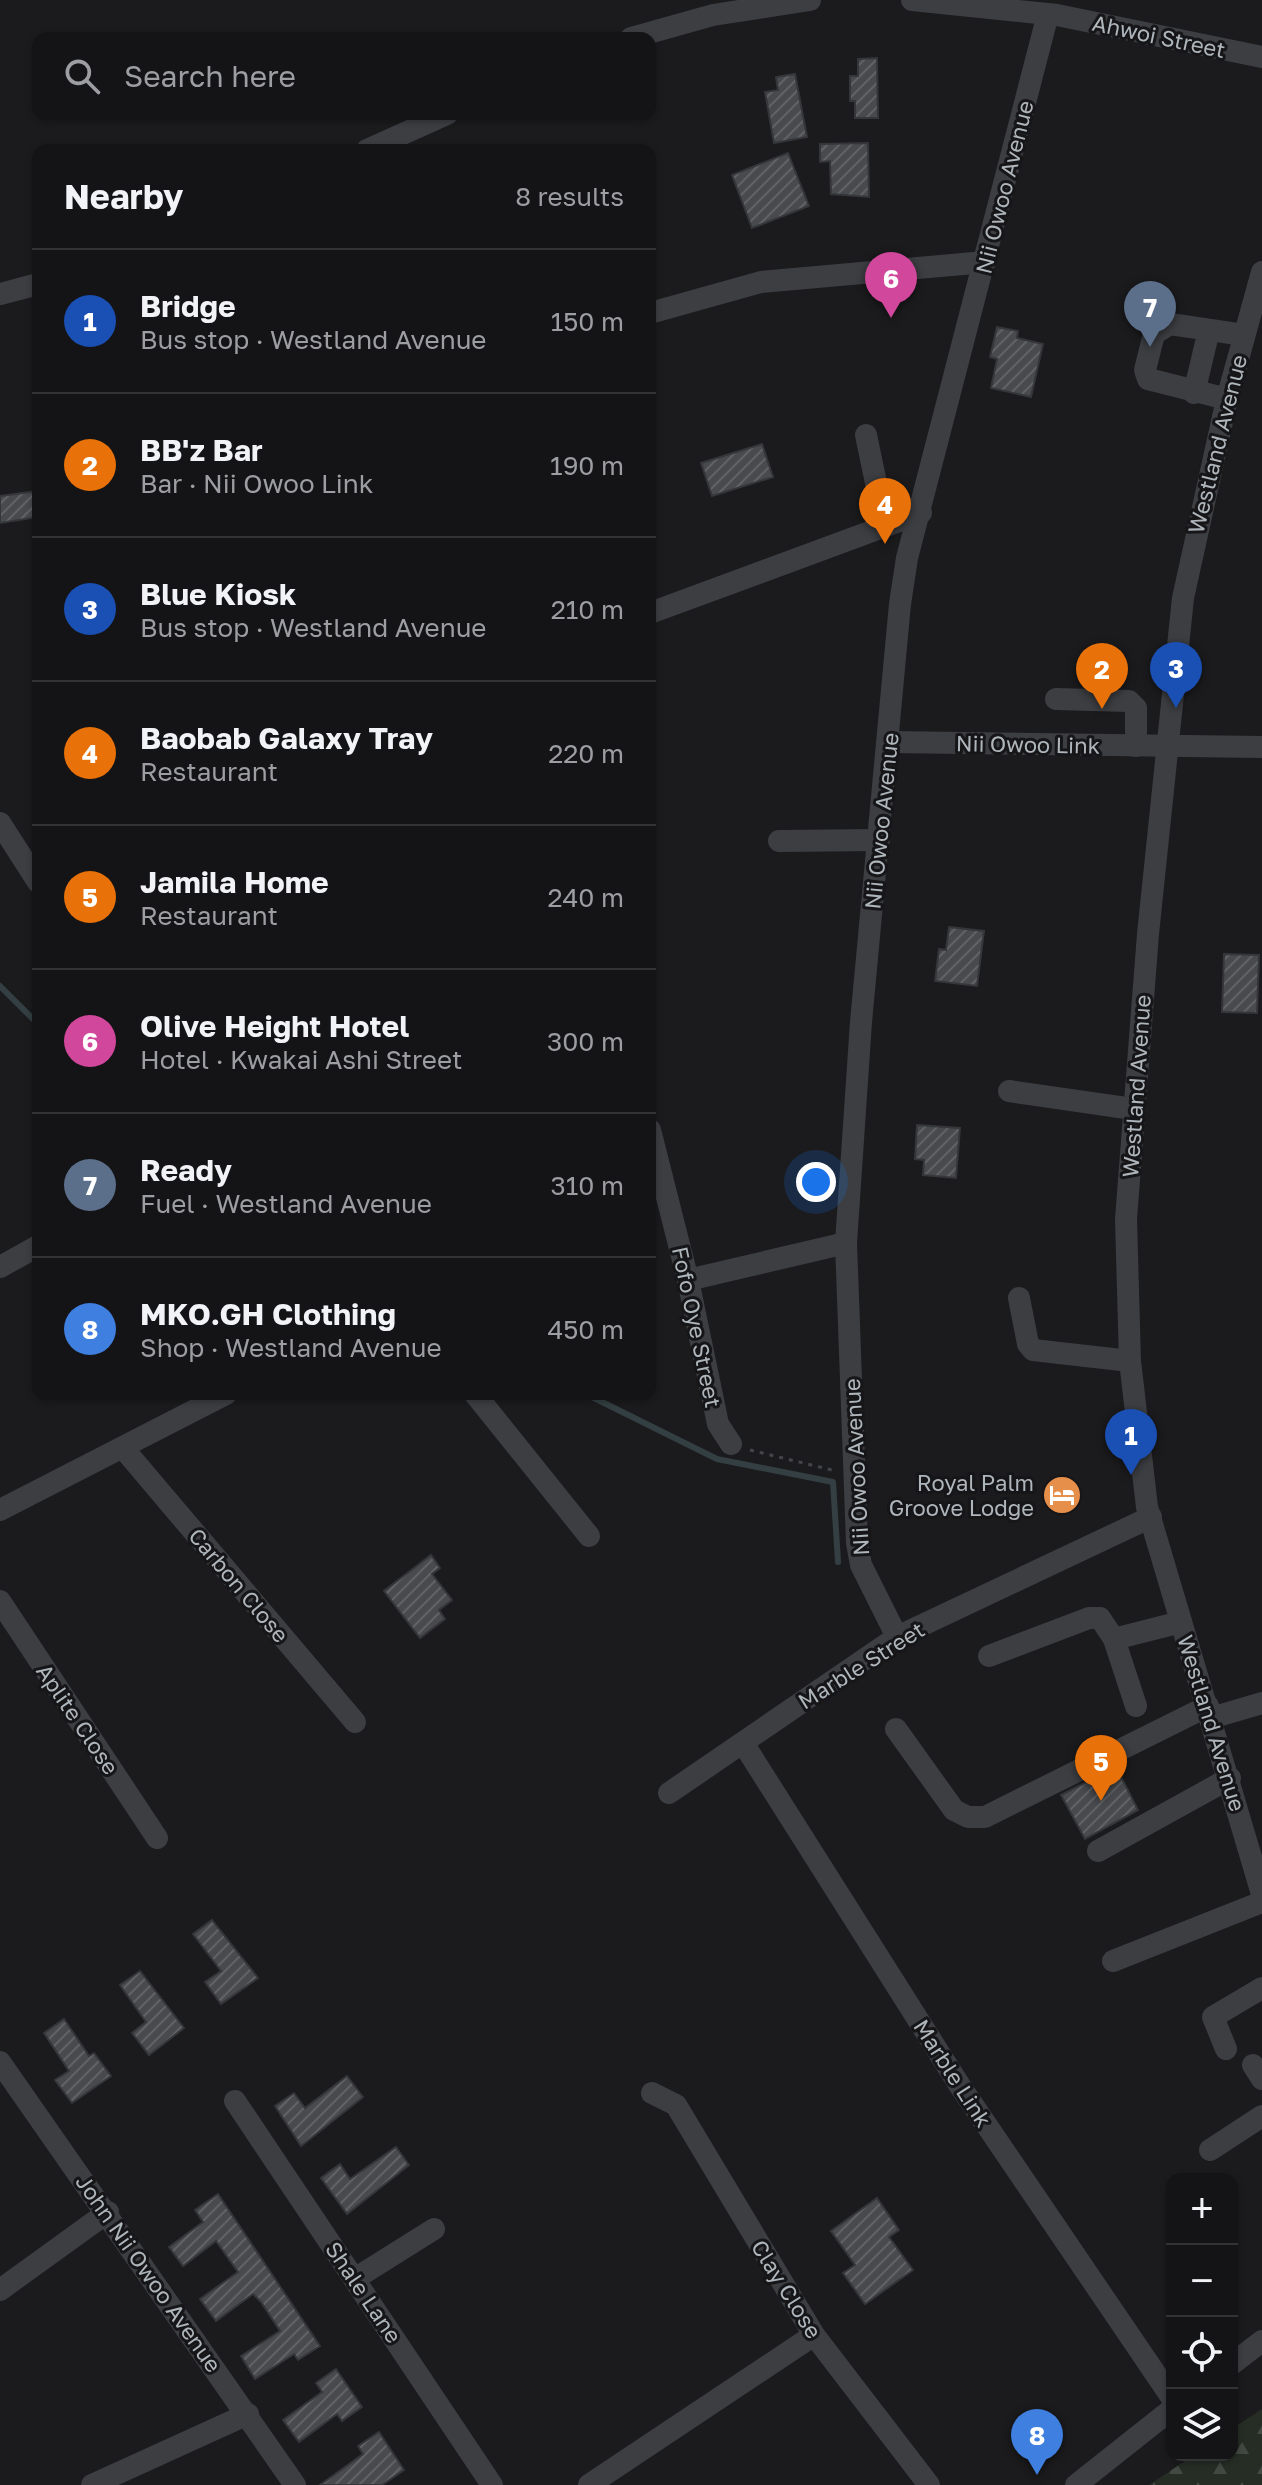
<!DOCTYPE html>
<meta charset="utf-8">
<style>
body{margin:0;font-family:"Golos Text",sans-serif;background:#212123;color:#f1f3f6}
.controls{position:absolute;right:24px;bottom:24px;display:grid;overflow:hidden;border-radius:16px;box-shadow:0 2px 6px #0004}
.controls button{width:72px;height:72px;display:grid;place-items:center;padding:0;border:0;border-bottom:2px solid #333335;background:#141416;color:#f1f3f6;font:40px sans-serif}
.you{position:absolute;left:816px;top:1182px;width:28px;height:28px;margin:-20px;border:6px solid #fff;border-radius:50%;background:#1a73e8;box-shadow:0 0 0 12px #1a73e833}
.badge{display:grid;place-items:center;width:52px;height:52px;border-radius:50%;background:#db2777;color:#fff;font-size:26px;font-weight:700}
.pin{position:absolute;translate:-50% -66px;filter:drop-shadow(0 2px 4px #0008)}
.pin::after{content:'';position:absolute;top:42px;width:28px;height:24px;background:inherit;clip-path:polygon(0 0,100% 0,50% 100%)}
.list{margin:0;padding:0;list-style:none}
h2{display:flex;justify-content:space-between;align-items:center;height:104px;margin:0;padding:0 32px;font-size:34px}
h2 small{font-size:26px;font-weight:400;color:#9d9ea1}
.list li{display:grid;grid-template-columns:52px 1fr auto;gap:24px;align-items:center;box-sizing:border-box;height:144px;padding:0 32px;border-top:2px solid #333335}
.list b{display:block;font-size:30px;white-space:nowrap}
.list p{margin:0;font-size:26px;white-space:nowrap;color:#9d9ea1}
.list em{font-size:26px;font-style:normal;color:#9d9ea1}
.icon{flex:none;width:44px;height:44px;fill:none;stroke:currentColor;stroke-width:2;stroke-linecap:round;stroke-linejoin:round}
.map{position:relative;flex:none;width:1262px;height:2485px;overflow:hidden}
.search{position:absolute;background:#141416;box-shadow:0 2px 6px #0004;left:32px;top:32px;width:624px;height:88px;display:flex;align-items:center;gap:20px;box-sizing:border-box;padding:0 28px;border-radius:16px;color:#9d9ea1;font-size:30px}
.panel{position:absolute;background:#141416;box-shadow:0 2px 6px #0004;left:32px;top:144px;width:624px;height:1256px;border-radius:16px}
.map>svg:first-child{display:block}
.forest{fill:url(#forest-firs)}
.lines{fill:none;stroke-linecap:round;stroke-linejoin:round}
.stream{stroke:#333f42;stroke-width:6}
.building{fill:url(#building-hatch);stroke:#353639;stroke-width:2}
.path{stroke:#424549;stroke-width:3;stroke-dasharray:4 6;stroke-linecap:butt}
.minor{stroke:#3c3e42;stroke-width:22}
.labels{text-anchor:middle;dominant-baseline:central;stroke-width:6;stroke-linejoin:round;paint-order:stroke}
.street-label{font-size:22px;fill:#aeb5bb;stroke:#161618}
.poi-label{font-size:22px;fill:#aeb5bb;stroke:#161618;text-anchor:end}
</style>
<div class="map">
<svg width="1262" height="2485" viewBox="0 0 1262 2485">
<defs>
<pattern id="forest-firs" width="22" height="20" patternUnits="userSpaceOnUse" patternTransform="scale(2)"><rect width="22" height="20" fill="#252d25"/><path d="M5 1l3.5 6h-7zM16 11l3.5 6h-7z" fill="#424943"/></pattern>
<pattern id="building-hatch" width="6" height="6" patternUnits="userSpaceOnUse" patternTransform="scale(2)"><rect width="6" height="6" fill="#484a4d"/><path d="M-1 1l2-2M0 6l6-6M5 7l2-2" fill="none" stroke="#606265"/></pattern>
</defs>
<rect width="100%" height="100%" fill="#1b1b1d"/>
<path class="forest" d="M1262 2409V2485H1149L1194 2455H1232V2429Z"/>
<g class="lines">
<g class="stream">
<path d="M0 986 38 1024"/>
<path d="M586 1394 717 1459 833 1482 838 1562"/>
</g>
</g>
<g class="building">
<path d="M877 58 878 118H855V101H850V76H858V59Z"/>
<path d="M795 74 807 137 774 143 765 92 778 90 776 77Z"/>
<path d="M868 143 869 197 831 194 830 161 820 162V144Z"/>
<path d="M788 153 809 206 752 228 732 175Z"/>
<path d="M997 327 1018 331 1017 338 1043 344 1031 397 991 388 997 359 990 357Z"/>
<path d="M762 444 773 477 712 496 701 463Z"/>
<path d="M38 491V517L0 523V496Z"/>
<path d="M949 927 984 931 977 986 935 981 939 949 946 950Z"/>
<path d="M1224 954 1259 955 1257 1013 1222 1012Z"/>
<path d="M917 1125 960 1128 956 1178 923 1175 924 1160 915 1159Z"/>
<path d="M431 1555 440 1568 432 1574 452 1600 439 1610 445 1619 420 1638 384 1591Z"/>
<path d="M1116 1767 1138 1810 1085 1839 1061 1795Z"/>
<path d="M212 1920 258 1978 221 2004 205 1982 221 1971 193 1934Z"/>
<path d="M140 1971 184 2028 149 2055 132 2033 146 2022 120 1985Z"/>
<path d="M64 2019 89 2056 94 2053 111 2076 72 2103 55 2080 69 2071 44 2033Z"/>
<path d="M347 2076 363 2097 301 2146 275 2106 294 2093 305 2108Z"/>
<path d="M396 2147 409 2165 347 2214 321 2178 340 2164 350 2179Z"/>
<path d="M218 2194 320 2346 298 2360 294 2354 255 2379 241 2356 280 2331 261 2302 253 2294 216 2321 200 2299 238 2272 216 2241 183 2266 169 2247 203 2222 195 2210Z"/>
<path d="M877 2198 899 2230 889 2237 913 2270 865 2304 843 2273 855 2265 831 2231Z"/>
<path d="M336 2369 362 2407 342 2421 337 2414 299 2442 283 2420 322 2392 316 2383Z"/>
<path d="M379 2432 404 2470 382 2485H320L363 2454 358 2446Z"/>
</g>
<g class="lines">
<path class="path" d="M750 1450 836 1471"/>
<g class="minor">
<path d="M912 0 1057 15 1262 57"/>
<path d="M631 38 713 15 810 0"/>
<path d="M367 150 447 114"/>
<path d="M1262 272 1227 399 1183 598 1148 934 1126 1219 1130 1361 1147 1507 1262 1894"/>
<path d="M0 294 38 284"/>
<path d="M650 313 761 282 985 262"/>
<path d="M1194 393 1209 330"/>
<path d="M1227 399 1148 379 1145 370 1154 334 1170 324 1244 335"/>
<path d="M866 435 885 526"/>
<path d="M650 613 921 513"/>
<path d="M1056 699 1129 701 1136 708V746"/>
<path d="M889 742 1262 747"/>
<path d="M0 823 38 882"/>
<path d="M779 841 879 840"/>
<path d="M1009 1091 1133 1109"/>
<path d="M650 1130 688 1280 718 1424 731 1444"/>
<path d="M0 1267 38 1246"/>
<path d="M688 1280 846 1243"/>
<path d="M1019 1298 1028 1344 1033 1350 1130 1361"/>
<path d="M475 1394 589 1536"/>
<path d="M123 1448 355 1722"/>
<path d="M0 1510 226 1394"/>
<path d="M0 1601 157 1838"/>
<path d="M897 1637 861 1565 857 1543 846 1243 861 1022 900 604 907 558 1048 14"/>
<path d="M1114 1639 1181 1622"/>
<path d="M989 1656 1089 1618H1100L1114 1639 1136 1706"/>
<path d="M1211 1718 1262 1703"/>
<path d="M896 1729 954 1810 968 1817H985L1208 1706"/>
<path d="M743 1743 960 2086 1172 2398"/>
<path d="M669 1793 897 1637 1151 1517"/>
<path d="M1098 1851 1230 1778"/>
<path d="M1113 1961 1262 1902"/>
<path d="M1226 2049 1213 2017 1262 1988"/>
<path d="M0 2062 295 2485"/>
<path d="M1253 2065 1262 2079"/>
<path d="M652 2093 676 2105 814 2335 929 2485"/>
<path d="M235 2101 492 2485"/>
<path d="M1210 2150 1262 2116"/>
<path d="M356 2278 434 2229"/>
<path d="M0 2290 108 2212"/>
<path d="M1232 2364 1262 2341"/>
<path d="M92 2485 248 2414"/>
<path d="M589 2485 814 2335"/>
<path d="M1076 2485 1172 2409"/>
</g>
</g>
<defs>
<g id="hotel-disc" transform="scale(2)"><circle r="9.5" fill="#e68f4a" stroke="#161618"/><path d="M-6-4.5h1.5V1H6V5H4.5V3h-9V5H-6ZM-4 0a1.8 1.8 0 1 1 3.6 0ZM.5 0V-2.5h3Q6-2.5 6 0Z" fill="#fff"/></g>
</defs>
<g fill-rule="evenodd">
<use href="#hotel-disc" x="1062" y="1495"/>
</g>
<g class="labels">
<g class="street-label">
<text transform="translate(1159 36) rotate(12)">Ahwoi Street</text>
<text transform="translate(1004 187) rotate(-76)">Nii Owoo Avenue</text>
<text transform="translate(1217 444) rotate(-76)">Westland Avenue</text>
<text transform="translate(1028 744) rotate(1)">Nii Owoo Link</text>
<text transform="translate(881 821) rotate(-84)">Nii Owoo Avenue</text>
<text transform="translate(1136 1086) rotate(-86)">Westland Avenue</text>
<text transform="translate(697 1327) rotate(78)">Fofo Oye Street</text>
<text transform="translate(856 1467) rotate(-93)">Nii Owoo Avenue</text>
<text transform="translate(239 1585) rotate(50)">Carbon Close</text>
<text transform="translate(861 1665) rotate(-32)">Marble Street</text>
<text transform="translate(78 1719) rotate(56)">Aplite Close</text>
<text transform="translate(1212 1723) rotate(73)">Westland Avenue</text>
<text transform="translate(953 2073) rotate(57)">Marble Link</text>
<text transform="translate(149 2273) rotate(55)">John Nii Owoo Avenue</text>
<text transform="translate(787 2289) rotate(58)">Clay Close</text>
<text transform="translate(364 2292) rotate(56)">Shale Lane</text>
</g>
<g class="poi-label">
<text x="1034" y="1482">Royal Palm<tspan x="1034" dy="25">Groove Lodge</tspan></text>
</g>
</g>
</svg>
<div class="controls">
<button>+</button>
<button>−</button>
<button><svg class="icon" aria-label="locate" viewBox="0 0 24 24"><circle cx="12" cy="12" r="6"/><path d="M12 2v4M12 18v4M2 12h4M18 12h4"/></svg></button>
<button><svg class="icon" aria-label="layers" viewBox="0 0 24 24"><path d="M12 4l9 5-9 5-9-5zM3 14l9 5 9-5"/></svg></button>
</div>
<div class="you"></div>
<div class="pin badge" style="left:1131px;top:1475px;background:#1a4fb4">1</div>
<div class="pin badge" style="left:1102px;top:709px;background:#e8710a">2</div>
<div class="pin badge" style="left:1176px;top:708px;background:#1a4fb4">3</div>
<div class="pin badge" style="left:885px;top:544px;background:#e8710a">4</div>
<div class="pin badge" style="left:1101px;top:1801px;background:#e8710a">5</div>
<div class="pin badge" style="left:891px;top:318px;background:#d1479c">6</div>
<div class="pin badge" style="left:1150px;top:347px;background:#5c6f8a">7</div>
<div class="pin badge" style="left:1037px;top:2475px;background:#3f7fe0">8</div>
<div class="search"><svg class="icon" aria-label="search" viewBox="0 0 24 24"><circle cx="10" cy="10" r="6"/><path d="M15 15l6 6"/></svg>Search here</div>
<section class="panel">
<h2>Nearby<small>8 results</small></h2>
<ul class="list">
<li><span class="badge" style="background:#1a4fb4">1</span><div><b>Bridge</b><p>Bus stop · Westland Avenue</p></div><em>150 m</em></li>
<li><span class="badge" style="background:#e8710a">2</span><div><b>BB'z Bar</b><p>Bar · Nii Owoo Link</p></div><em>190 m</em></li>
<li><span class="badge" style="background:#1a4fb4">3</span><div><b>Blue Kiosk</b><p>Bus stop · Westland Avenue</p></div><em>210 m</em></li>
<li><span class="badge" style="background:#e8710a">4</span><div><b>Baobab Galaxy Tray</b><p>Restaurant</p></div><em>220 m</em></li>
<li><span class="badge" style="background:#e8710a">5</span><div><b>Jamila Home</b><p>Restaurant</p></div><em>240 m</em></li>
<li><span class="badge" style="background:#d1479c">6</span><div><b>Olive Height Hotel</b><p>Hotel · Kwakai Ashi Street</p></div><em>300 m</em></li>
<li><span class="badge" style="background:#5c6f8a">7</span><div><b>Ready</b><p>Fuel · Westland Avenue</p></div><em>310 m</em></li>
<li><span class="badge" style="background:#3f7fe0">8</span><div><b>MKO.GH Clothing</b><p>Shop · Westland Avenue</p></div><em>450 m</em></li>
</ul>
</section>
</div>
